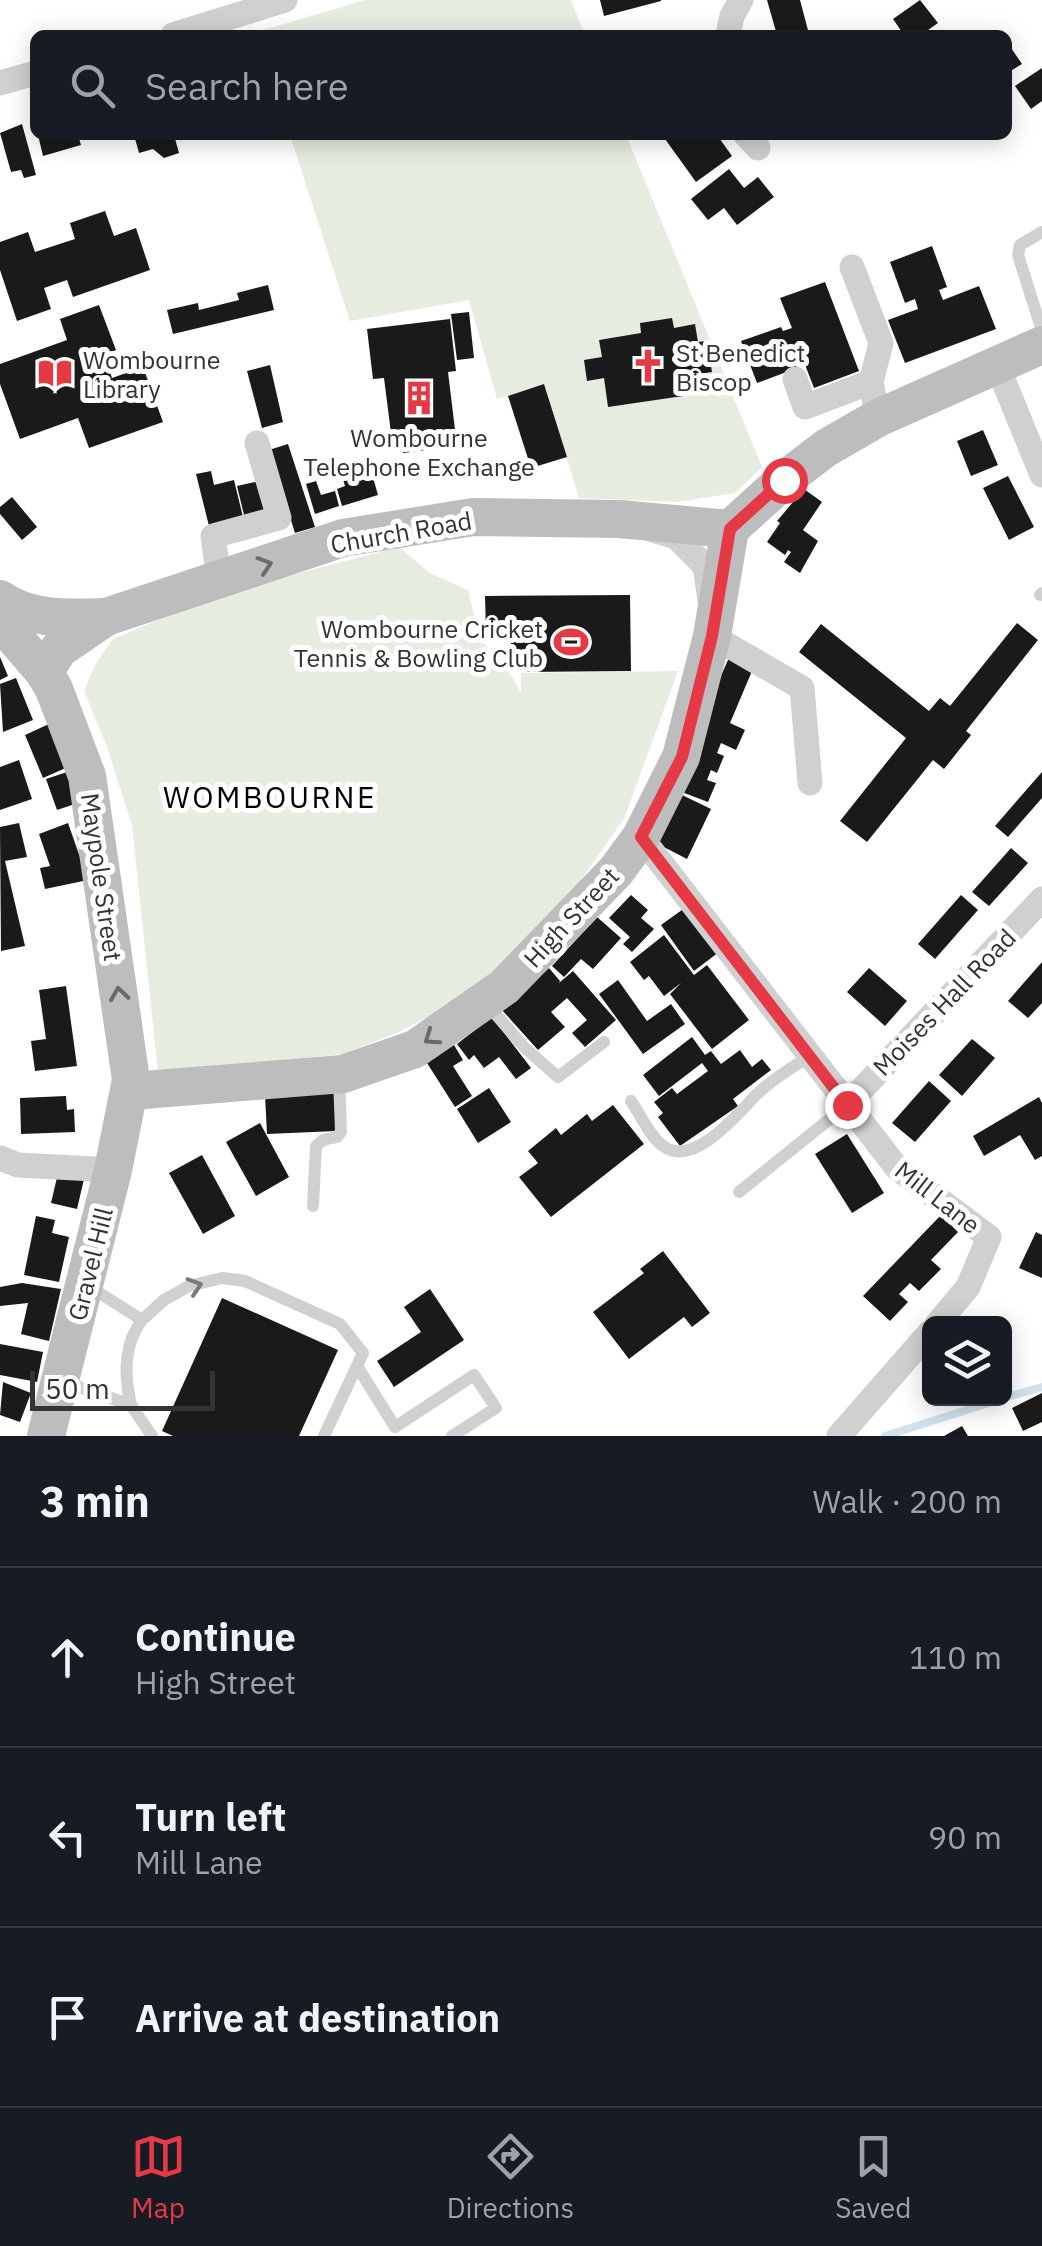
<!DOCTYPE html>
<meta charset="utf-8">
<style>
body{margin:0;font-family:"IBM Plex Sans",sans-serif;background:#242831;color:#f1f3f6}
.controls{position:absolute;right:30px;bottom:30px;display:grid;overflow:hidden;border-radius:15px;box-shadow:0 5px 25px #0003}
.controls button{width:90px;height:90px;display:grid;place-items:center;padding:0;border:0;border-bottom:2px solid #363941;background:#171b24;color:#f1f3f6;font:50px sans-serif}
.scale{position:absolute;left:30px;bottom:25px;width:185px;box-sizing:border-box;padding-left:10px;border:5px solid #333;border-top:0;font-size:28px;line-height:35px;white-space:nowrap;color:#333;-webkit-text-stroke:8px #fff;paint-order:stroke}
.stop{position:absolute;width:30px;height:30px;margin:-22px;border:8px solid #e63946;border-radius:50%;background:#fff}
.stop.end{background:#e63946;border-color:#fff;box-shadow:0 2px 10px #0008}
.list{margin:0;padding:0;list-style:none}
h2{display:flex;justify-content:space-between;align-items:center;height:130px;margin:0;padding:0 40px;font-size:42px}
h2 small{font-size:32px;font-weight:400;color:#9ea1a6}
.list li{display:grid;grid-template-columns:65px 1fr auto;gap:30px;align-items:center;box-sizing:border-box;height:180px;padding:0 40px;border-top:2px solid #363941}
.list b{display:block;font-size:38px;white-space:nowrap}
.list p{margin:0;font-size:32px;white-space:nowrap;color:#9ea1a6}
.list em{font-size:32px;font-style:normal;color:#9ea1a6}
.icon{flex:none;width:55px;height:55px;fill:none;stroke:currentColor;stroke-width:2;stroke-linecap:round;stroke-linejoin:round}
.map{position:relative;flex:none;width:1042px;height:1436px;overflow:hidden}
.search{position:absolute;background:#171b24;box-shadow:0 5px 25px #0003;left:30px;right:30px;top:30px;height:110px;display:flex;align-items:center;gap:25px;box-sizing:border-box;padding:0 35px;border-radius:15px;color:#9ea1a6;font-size:38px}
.sheet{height:670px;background:#171b24}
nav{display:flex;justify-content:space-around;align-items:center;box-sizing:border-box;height:140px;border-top:2px solid #363941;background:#171b24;font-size:28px;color:#9ea1a6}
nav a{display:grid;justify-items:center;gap:5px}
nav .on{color:#e63946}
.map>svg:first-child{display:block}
.green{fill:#e6ecdf}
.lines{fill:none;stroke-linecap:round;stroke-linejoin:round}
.stream{stroke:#cfe2ee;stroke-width:8}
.building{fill:#1a1a1a}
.lane{stroke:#d0d0d0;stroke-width:12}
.street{stroke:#d0d0d0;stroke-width:25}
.secondary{stroke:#bdbdbd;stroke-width:38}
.oneway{stroke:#6a6a6a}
.oneway2{stroke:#7a7a7a}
.route{stroke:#e63946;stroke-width:12}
.labels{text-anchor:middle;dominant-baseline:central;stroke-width:10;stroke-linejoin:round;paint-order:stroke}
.poi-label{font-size:25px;fill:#333;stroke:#fff;text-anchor:start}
.street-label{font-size:25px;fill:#333;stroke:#fff}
.quarter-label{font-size:30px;letter-spacing:2.5px;fill:#000;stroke:#fff}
</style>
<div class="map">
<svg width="1042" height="1436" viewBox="0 0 1042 1436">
<rect width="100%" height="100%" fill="#fff"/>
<g class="green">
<path d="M365 0H571L585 35H258L257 32Z"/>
<path d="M290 135H626L762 467 735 493 677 502 579 498 545 385 497 399 469 300 350 321Z"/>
<path d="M399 547 430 573 468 590 479 637 512 677 521 694V673L678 671 624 819 553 919 459 1001 397 1033 343 1054 158 1072 132 825 107 747 84 691 95 665 113 639 219 594Z"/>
</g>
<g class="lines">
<g class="stream">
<path d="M1004 1398 1042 1387"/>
<path d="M885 1436 1004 1398"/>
</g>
</g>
<g class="building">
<path d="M600 0H661V1L604 16Z"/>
<path d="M767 0H800L809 34 777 35Z"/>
<path d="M920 0 938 23 921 35H904L893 19Z"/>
<path d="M1007 42 1022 64 1007 73Z"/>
<path d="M1042 68V101L1031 109 1015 86Z"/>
<path d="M22 124 36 175 24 178 21 170 11 172 0 133Z"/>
<path d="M38 135H78L81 145 43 156Z"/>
<path d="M134 135H174L179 153 164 158 153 149 139 153Z"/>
<path d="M671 135H717L732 156 696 182 665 139Z"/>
<path d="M729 169 744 188 758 177 774 197 737 225 724 208 708 220 691 199Z"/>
<path d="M105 211 114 236 136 228 150 270 73 297 67 280 44 288 51 309 17 321 0 270V242L28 232 35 252 75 239 70 223Z"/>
<path d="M932 246 947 287 939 290 943 300 979 286 996 329 905 363 888 320 918 309 915 299 905 303 890 262Z"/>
<path d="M825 282 859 371 814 388 802 357 794 360 797 368 757 383 741 341 781 327 783 331 792 328 780 298Z"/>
<path d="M268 285 274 310 173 334 167 310 198 303 199 310 239 300 237 293Z"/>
<path d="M99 305 116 350 104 355 112 378 143 367 163 422 89 448 78 418 20 439 0 384V364L67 340 60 319Z"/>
<path d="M469 312 474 358 457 360 451 314Z"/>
<path d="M672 318 674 328 695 324 698 342 707 341 712 372 680 377 683 396 608 407 604 378 587 381 584 360 602 357 599 340 641 333 640 323Z"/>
<path d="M450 319 456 371 448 372 457 446 403 453 401 439 392 441 384 378 373 379 367 329Z"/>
<path d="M270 365 283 422 262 428 247 371Z"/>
<path d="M544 384 567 457 531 468 508 396Z"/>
<path d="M983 430 998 465 971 476 957 441Z"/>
<path d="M288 444 315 527 295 533 269 450Z"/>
<path d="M370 467 378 495 342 506 337 489 345 486 342 476Z"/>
<path d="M211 471 214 485 234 480 243 517 209 526 196 474Z"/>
<path d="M1008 476 1034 527 1009 540 983 488Z"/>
<path d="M264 480 272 513 245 519 237 486Z"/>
<path d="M316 481 321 495 335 491 339 506 315 514 306 484Z"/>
<path d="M804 489 822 502 803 530 818 541 800 573 784 562 791 552 788 550 785 555 767 542 780 523 777 521Z"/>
<path d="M12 497 37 527 22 540 0 514V507Z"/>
<path d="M630 595 631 671 522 672V651H511V632H486L485 596Z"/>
<path d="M1017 623 1038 640 966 731 971 735 944 769 933 760 867 842 840 821 906 738 799 652 821 624 929 711 940 698 950 706Z"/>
<path d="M731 653 755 664 730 723 745 730 736 750 721 743 717 753 724 756 717 773 711 770 707 780 716 783 708 802 679 791 696 733Z"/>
<path d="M0 657 8 676 0 680Z"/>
<path d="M16 678 33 720 3 732 0 684Z"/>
<path d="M49 724 68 767 43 778 25 735Z"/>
<path d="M19 760 32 799 0 810V767Z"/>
<path d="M70 771 81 802 57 810 46 779Z"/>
<path d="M1042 772V798L1008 837 995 826Z"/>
<path d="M680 794 711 809 687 859 656 843Z"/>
<path d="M19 823 27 857 5 861 25 946 1 951 0 827Z"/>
<path d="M68 823 88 880 45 889 40 868 50 866 39 834Z"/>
<path d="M1011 848 1028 863 989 906 972 892Z"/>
<path d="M631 895 648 910 641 918 654 929 632 952 623 944 630 937 609 918Z"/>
<path d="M961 895 978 910 935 959 918 944Z"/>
<path d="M686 907 719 952 694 971 661 925Z"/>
<path d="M597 917 621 938 593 969 581 959 564 977 552 966Z"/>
<path d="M664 935 694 975 707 965 749 1020 712 1049 670 994 681 983 664 996 649 976 644 980 630 962Z"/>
<path d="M1042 962V1003L1028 1018 1008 1001Z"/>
<path d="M549 968 560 981 559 983 573 971 616 1020 585 1047 572 1033 587 1020 567 998 551 1012 565 1027 538 1050 502 1010Z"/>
<path d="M869 968 907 1001 885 1026 847 992Z"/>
<path d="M618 980 647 1021 671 1004 685 1024 643 1054 599 994Z"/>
<path d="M66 986 77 1066 35 1071 31 1041 46 1039 39 990Z"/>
<path d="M492 1017 531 1068 516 1079 499 1057 484 1068 474 1055 469 1060 457 1044Z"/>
<path d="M692 1037 705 1055 711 1051 721 1064 740 1050 752 1067 762 1059 771 1070 733 1099 738 1106 680 1146 658 1117 663 1113 654 1102 672 1088 677 1094 708 1071 702 1063 659 1096 643 1075Z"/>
<path d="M972 1039 995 1058 962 1096 939 1075Z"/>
<path d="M454 1045 463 1060 453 1066 472 1096 455 1107 427 1063Z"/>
<path d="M929 1081 951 1101 915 1142 892 1123Z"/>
<path d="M489 1088 511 1122 478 1143 457 1109Z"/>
<path d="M334 1092 336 1131 267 1134 265 1095Z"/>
<path d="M66 1096 67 1110 74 1109 75 1132 21 1134 20 1098Z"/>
<path d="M1039 1097 1042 1103V1156L1035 1160 1020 1135 984 1156 973 1136Z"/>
<path d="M613 1105 644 1144 551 1217 519 1177 538 1163 528 1151 556 1128 561 1135 587 1114 592 1121Z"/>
<path d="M260 1123 289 1177 256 1196 226 1142Z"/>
<path d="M847 1134 884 1193 852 1213 815 1154Z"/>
<path d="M202 1155 235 1216 203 1234 169 1173Z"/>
<path d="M58 1173 84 1179 77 1209 51 1203Z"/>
<path d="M941 1215 958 1232 931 1260 941 1269 919 1291 910 1283 899 1294 908 1302 890 1321 863 1296Z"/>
<path d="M36 1216 55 1220 52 1233 69 1237 59 1282 24 1275Z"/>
<path d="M1036 1232 1042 1235V1278L1019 1268Z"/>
<path d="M663 1251 710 1313 692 1327 684 1317 629 1359 593 1312 644 1273 640 1269Z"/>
<path d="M22 1283 61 1289 49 1341 21 1334 28 1303 0 1306V1287Z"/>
<path d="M430 1289 464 1340 394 1387 377 1361 421 1332 404 1307Z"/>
<path d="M222 1298 338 1350 299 1436H173L162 1431Z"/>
<path d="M0 1344 43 1352 37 1382 0 1375Z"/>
<path d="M3 1382 31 1393 20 1422 0 1415Z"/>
<path d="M1042 1393V1422L1023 1431 1012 1408Z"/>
<path d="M962 1426 968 1436H944Z"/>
</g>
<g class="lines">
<g class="lane">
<path d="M1042 232 1020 245 1018 255 1042 331"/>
<path d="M1040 595 1042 593"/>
<path d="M486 1003 524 1047 558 1077 604 1042"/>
<path d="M631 1101C640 1114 650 1137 663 1146 694 1169 739 1112 758 1093 773 1079 792 1068 809 1056"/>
<path d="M739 1192 847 1105"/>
<path d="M313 1206 316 1146 323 1140 337 1137 341 1132 339 1077"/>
<path d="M87 1285 142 1320 164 1300 189 1286 222 1278 245 1281 340 1324 363 1353 324 1436"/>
<path d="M357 1366 395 1427 474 1375 496 1408 452 1436"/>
<path d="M65 1382 131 1405 152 1436"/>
<path d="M131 1405C124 1376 124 1344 142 1320"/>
</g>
<g class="street">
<path d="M173 35 285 0"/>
<path d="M728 35 732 16 741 0"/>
<path d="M0 83 35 73"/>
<path d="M746 135 758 148"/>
<path d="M852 267 881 343 871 382 878 418"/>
<path d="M997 365 1042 475"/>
<path d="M795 379 805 407 871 382"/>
<path d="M653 530 676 537 705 566 710 600"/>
<path d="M219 580 213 536 279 518 257 443"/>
<path d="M712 636 802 688 810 783"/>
<path d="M641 837 897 1168 989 1237 968 1287 937 1324"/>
<path d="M847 1105 1042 899"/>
<path d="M0 1158 18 1165 113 1170"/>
<path d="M839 1436 930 1332"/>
</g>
<g class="secondary">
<path d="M0 599C31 621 70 618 106 617"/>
<path d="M0 621 44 672 54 689 87 776 131 1080 113 1170 46 1436"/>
<path d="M44 672 59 649 106 617 343 538 473 517 619 519 730 529"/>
<path d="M131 1091 343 1074 415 1049 504 987 616 871 641 837 681 757 712 636 730 529 784 480 826 448 878 418 1042 345"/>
</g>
</g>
<defs><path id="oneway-chevron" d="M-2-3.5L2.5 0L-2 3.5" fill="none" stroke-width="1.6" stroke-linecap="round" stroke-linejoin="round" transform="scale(2.5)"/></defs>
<g class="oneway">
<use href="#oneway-chevron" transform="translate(265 565) rotate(-18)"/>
<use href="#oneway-chevron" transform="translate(119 994) rotate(-98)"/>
<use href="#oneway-chevron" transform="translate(431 1038) rotate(145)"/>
</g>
<use class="oneway2" href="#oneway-chevron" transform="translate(195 1286) rotate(-18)"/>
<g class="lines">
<path class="route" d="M784 480 730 529 712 636 682 757 641 837 847 1105"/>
</g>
<defs>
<g id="church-bare" transform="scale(2.7)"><path d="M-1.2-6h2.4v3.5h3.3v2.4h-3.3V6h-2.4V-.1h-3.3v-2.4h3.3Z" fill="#e63946" stroke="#fff" stroke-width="2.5" paint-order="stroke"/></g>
<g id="library-bare" transform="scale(2.7)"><path d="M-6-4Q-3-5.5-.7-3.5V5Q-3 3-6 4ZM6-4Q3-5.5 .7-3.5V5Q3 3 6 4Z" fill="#e63946" stroke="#fff" stroke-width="2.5" paint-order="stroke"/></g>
<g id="building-bare" transform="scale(2.7)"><path d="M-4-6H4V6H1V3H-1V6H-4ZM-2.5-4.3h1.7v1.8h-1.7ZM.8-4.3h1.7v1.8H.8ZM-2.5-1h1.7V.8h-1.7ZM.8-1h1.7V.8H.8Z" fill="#e63946" stroke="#fff" stroke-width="2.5" paint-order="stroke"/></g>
<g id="stadium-bare" transform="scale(2.7)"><path d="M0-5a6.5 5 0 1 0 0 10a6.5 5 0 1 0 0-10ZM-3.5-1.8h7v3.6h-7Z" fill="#e63946" stroke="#fff" stroke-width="2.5" paint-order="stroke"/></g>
</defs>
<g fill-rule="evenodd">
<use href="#church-bare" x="648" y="366"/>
<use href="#library-bare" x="55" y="373"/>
<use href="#building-bare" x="419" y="398"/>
<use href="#stadium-bare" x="571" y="642"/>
</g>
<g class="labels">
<g class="poi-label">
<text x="676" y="352">St Benedict<tspan x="676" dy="29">Biscop</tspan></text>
<text x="83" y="359">Wombourne<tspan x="83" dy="29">Library</tspan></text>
<text x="419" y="437" text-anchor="middle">Wombourne<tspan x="419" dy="29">Telephone Exchange</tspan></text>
<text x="543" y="628" text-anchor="end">Wombourne Cricket<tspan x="543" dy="29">Tennis &amp; Bowling Club</tspan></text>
</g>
<g class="street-label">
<text transform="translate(401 532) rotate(-10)">Church Road</text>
<text transform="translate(102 877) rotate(82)">Maypole Street</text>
<text transform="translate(571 917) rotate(-47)">High Street</text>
<text transform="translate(944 1002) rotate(-46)">Moises Hall Road</text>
<text transform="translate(938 1197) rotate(38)">Mill Lane</text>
<text transform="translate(90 1264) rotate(-76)">Gravel Hill</text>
</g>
<g class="quarter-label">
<text x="270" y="796">WOMBOURNE</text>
</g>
</g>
</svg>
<div class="controls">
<button><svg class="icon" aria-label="layers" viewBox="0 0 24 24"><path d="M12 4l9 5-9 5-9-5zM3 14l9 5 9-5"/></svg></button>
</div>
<div class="scale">50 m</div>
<div class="stop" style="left:784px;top:480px"></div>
<div class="stop end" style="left:847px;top:1105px"></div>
<div class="search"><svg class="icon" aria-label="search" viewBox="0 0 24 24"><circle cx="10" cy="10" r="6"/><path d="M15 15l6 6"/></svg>Search here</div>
</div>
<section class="sheet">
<h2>3 min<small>Walk · 200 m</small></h2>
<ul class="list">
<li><svg class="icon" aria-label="ahead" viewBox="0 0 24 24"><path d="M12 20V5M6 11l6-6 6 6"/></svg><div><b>Continue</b><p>High Street</p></div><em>110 m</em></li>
<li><svg class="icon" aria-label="left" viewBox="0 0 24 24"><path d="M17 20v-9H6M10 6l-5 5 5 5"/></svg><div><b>Turn left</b><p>Mill Lane</p></div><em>90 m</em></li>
<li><svg class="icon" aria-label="arrive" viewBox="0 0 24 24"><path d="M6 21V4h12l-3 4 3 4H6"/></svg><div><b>Arrive at destination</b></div></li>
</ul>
</section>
<nav>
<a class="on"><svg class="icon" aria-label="map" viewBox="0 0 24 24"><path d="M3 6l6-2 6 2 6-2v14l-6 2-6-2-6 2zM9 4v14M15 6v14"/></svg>Map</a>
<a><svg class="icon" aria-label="directions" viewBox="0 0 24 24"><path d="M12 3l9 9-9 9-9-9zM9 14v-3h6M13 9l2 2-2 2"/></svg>Directions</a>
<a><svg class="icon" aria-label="saved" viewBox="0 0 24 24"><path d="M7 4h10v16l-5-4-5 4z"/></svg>Saved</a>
</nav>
